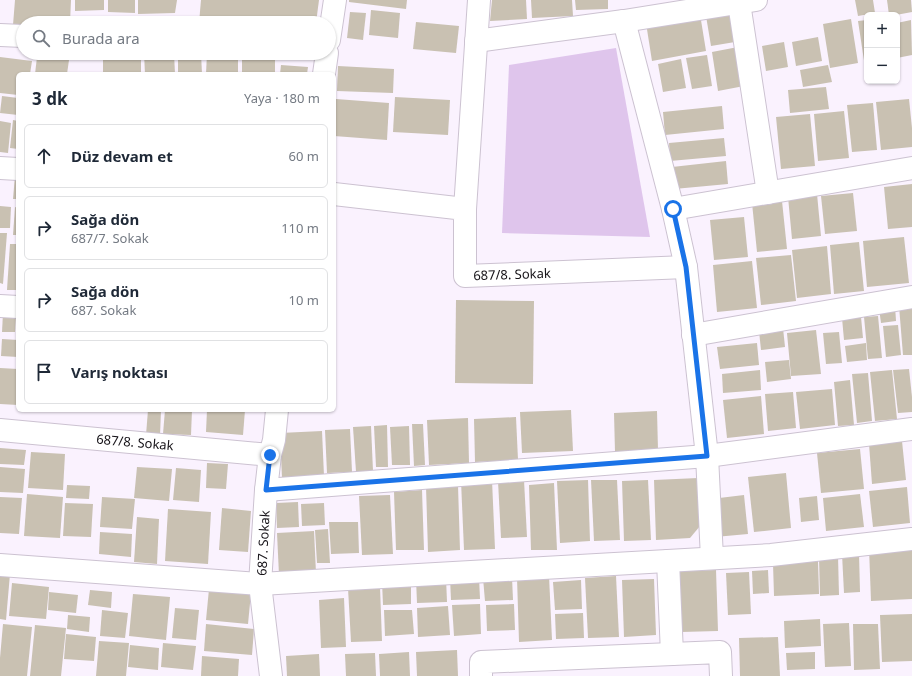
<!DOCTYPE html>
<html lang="tr">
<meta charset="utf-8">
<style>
body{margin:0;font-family:"Noto Sans",sans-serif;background:#f6f6f7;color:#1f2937}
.controls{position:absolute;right:12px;top:12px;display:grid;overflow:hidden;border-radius:6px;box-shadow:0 1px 3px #0004}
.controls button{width:36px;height:36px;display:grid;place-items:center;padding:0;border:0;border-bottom:1px solid #e0e1e3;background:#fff;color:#1f2937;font:20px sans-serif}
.stop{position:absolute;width:12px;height:12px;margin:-9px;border:3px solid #1a73e8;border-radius:50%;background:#fff}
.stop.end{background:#1a73e8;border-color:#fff;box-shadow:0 1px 4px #0008}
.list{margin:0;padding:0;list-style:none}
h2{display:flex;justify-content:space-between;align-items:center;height:52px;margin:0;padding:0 16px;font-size:17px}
h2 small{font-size:13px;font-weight:400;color:#747a83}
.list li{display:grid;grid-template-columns:26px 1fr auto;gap:12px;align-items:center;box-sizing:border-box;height:64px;margin:0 8px 8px;padding:0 8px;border:1px solid #e0e1e3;border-radius:6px}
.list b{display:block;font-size:15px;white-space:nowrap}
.list p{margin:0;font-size:13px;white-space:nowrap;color:#747a83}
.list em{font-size:13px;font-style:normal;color:#747a83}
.icon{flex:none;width:22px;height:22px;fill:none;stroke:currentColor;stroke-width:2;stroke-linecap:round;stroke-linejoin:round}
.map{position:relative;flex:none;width:912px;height:676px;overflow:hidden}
.search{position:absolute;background:#fff;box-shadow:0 1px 3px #0004;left:16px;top:16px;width:320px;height:44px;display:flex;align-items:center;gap:10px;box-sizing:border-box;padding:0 14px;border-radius:22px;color:#747a83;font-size:15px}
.panel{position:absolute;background:#fff;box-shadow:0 1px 3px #0004;left:16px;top:72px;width:320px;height:340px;border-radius:6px}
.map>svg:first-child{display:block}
.green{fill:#dfc5ec}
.building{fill:#c9c1b2}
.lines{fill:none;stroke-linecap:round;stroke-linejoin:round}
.minor-casing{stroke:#ccc2d1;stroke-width:24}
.minor{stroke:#fff;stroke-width:22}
.route{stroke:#1a73e8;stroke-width:5}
.labels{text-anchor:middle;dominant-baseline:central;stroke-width:3.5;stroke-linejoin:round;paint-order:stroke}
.street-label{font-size:13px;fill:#161318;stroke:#fff}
</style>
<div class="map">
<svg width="912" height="676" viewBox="0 0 912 676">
<rect width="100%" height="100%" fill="#faf2fe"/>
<path class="green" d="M616 48 650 237 502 233 509 65Z"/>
<g class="building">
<path d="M15 0H71L70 23H23V26L13 25Z"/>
<path d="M75 0H104V10L75 11Z"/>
<path d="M108 0H135V13L108 12Z"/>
<path d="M138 0H177L175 13 138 14Z"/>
<path d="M201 0H319L316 23H199Z"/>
<path d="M349 0H407L406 9 349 2Z"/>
<path d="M492 0H526L527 19 490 21Z"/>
<path d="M531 0H572L573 16 532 18Z"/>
<path d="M575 0H608V9L576 10Z"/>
<path d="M855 0H873L875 13 858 16Z"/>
<path d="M887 0H911L912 12 896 15H889Z"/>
<path d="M371 10 400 13 398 38 369 35Z"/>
<path d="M350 12 366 13 363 40 347 38Z"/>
<path d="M730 12 735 42 711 46 706 16Z"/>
<path d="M700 14 706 51 652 61 646 23Z"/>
<path d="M851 19 858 63 830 68 823 24Z"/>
<path d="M867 20V66L865 67 858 21Z"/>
<path d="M911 20 912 55 897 58V23Z"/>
<path d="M416 22 459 26 456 53 413 49Z"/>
<path d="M818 37 822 61 796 66 792 42Z"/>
<path d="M784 42 788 67 766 71 762 46Z"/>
<path d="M738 47 744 86 718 91 712 52Z"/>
<rect x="103" y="53" width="38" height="21"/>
<path d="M144 53H174L175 74H145Z"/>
<path d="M178 53H201L202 74H178Z"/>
<path d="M207 53H238V74H206Z"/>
<path d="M707 55 712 86 692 89 686 58Z"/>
<path d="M0 57 32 61 30 74H18V95L0 93Z"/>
<path d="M37 57 69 60 67 74H35Z"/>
<rect x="242" y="59" width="33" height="15"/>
<path d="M681 59 686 88 663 92 658 64Z"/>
<path d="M281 65 308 67 307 74H280Z"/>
<path d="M828 65 832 82 803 87 800 70Z"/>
<path d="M338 66 394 69 393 93 337 91Z"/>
<path d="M826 87 829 109 790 113 788 90Z"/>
<path d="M2 96 18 98V115L0 113Z"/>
<path d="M395 97 450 100 448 135 393 132Z"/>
<path d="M336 99 389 103 387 140 334 136Z"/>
<path d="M909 99 912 128V147L881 150 876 102Z"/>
<path d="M873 103 877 150 852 152 847 105Z"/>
<path d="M722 106 724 129 665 135 663 112Z"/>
<path d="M844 111 849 158 818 161 814 114Z"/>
<path d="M810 114 815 166 781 169 776 117Z"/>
<path d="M13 120 18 121V149L10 148Z"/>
<path d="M0 121 11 123 8 153 0 152Z"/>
<path d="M724 138 726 156 670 161 669 143Z"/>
<path d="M726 161 728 184 674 189 672 167Z"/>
<path d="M15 176 18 177V199H13Z"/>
<path d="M912 184V227L888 229 884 187Z"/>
<path d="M853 193 857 231 825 234 821 196Z"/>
<path d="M817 194 821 236 792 239 788 197Z"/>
<path d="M782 201 787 249 757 252 752 203Z"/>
<path d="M0 206 11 207 10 228H0Z"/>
<path d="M15 207 18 208V235H13Z"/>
<path d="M744 217 748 257 714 260 710 220Z"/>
<path d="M0 233H7L3 284 0 283Z"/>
<path d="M904 237 909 283 867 287 863 241Z"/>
<path d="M859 242 864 291 834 294 830 245Z"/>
<path d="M10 244H18V290H7Z"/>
<path d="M827 246 831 294 797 298 792 250Z"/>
<path d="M791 255 796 301 761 305 756 258Z"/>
<path d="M752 261 757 308 717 312 713 265Z"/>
<path d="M456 300 534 301 533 384 455 383Z"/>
<path d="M912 305V355H903L899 306Z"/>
<path d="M895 306 896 321 881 323 879 308Z"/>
<path d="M3 313 16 314 15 332H2Z"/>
<path d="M878 316 882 358 868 359 864 317Z"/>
<path d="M861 317 863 338 844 340 842 318Z"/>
<path d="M898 325 901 355 886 357 883 326Z"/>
<path d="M783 328 785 347 761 350 759 331Z"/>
<path d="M816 330 821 374 791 376 787 333Z"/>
<path d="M839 332 842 363 826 364 823 333Z"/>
<path d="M2 339 18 340V357L1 356Z"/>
<path d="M757 343 759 365 720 369 717 347Z"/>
<path d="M866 343 867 360 847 362 845 346Z"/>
<path d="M789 360 791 379 767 382 765 362Z"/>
<path d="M0 368 18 369V405L0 404Z"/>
<path d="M909 369 912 397V412L898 413 893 370Z"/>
<path d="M760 370 761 390 723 393 722 374Z"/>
<path d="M892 370 897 419 875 421 870 372Z"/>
<path d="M868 373 872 421 857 423 852 374Z"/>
<path d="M850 380 854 425 838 426 834 382Z"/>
<path d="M832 389 835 425 800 429 796 392Z"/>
<path d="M793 392 796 428 768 431 765 394Z"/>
<path d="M761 396 764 434 727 438 723 400Z"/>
<path d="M148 410H161L160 436 146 435Z"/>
<path d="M165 410H192L191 435 163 434Z"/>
<path d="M207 410H245L243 435 206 432Z"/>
<path d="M571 410 573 451 522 453 520 412Z"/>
<path d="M657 411 658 450 615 452 614 413Z"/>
<path d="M516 417 518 460 475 462 474 419Z"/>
<path d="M468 418 469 463 429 465 427 420Z"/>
<path d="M412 424H423L425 465 414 466Z"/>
<path d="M387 425 388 467H376L374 426Z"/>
<path d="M371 426 373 471 356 472 353 427Z"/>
<path d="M409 426 410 465H392L390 427Z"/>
<path d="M350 429 352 472 327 473 325 430Z"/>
<path d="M322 431 324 476 282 478 280 433Z"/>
<path d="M902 441 906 480 872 484 869 444Z"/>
<path d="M0 448 26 450 24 465 0 464Z"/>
<path d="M860 449 864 489 821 493 817 453Z"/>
<path d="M31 452 65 454 63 490 28 488Z"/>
<path d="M207 463 228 464 226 489 206 488Z"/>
<path d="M0 467 25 469 23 493 0 492Z"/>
<path d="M137 467 172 469 169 501 134 498Z"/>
<path d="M176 468 201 470 199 502 173 500Z"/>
<path d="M786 473 791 528 754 532 748 477Z"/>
<path d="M698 478 700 526 690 538 656 540 654 480Z"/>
<path d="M492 480 495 549 464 550 461 481Z"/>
<path d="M524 480 527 537 501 538 498 481Z"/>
<path d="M588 480 590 541 560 543 557 481Z"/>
<path d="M591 480H617L620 540 594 541Z"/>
<path d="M648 480 651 540 624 541 622 481Z"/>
<path d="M554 483 557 550H531L529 485Z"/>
<path d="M67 485 90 486 89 499 66 498Z"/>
<path d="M458 485 460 550 428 552 426 486Z"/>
<path d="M907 487 910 523 873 527 869 491Z"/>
<path d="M422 490 424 550H396L394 492Z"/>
<path d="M27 494 63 497 60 538 24 536Z"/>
<path d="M860 494 864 527 826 531 823 498Z"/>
<path d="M390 495 393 554 362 555 359 496Z"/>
<path d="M744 495 748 534 715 537 711 499Z"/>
<path d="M817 496 819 520 801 522 799 498Z"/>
<path d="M0 497 22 498 19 534 0 533Z"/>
<path d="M102 497 135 499 132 529 100 527Z"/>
<path d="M298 502 299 527 277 528 276 503Z"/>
<path d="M65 503 93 504 91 537 63 536Z"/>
<path d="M324 503 325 525 302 526 301 504Z"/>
<path d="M222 508 251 511 248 552 219 550Z"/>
<path d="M168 509 211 512 208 564 165 561Z"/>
<path d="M137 517 159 519 157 564 134 562Z"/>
<path d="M329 522H358L359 553 331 554Z"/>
<path d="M328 529 330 563H317L315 530Z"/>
<path d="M314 531 316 573 279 575 277 533Z"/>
<path d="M100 532 132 534 131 557 99 554Z"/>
<path d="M912 546V599L871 601 869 548Z"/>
<path d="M859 553 860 592 844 593 842 554Z"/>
<path d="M838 556 839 595 820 596 819 557Z"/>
<path d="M818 561 819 594 774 596 773 563Z"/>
<path d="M716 570 718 631 681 632 678 571Z"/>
<path d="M768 570 769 593 753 594 752 571Z"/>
<path d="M749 572 751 614 728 615 726 573Z"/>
<path d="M0 573 10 574 6 620 0 619Z"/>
<path d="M549 576 552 640 519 642 517 578Z"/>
<path d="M616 576 619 637 588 638 585 578Z"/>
<path d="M479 577 480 599 451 600 450 578Z"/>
<path d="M512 577 513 600 485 601 483 578Z"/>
<path d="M446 578 447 602 417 603 416 579Z"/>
<path d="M654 579 656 635 624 637 622 580Z"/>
<path d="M581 580 582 609 555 610 553 582Z"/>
<path d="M382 582H411V604L383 605Z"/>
<path d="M12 583 49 587 46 619 9 616Z"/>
<path d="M380 587 382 641 351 642 348 588Z"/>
<path d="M209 589 251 593 248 624 206 620Z"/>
<path d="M90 590 112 592 111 608 88 605Z"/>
<path d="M49 592 78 595 76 613 48 610Z"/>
<path d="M133 594 170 597 166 640 129 636Z"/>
<path d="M344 598 346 647 321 648 319 600Z"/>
<path d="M480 604 481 634 454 636 452 605Z"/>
<path d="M514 604 515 630 487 631 486 605Z"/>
<path d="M448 606 450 635 418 637 417 608Z"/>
<path d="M175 608 199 610 196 640 172 638Z"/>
<path d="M102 610 128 613 125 638 100 636Z"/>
<path d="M384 610H412L414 634 385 636Z"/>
<path d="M583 613 584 638 556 639 555 614Z"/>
<path d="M912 614V661L882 662 880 615Z"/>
<path d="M68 615 90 617 89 632 67 629Z"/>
<path d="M820 619 821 646 785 648 784 621Z"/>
<path d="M849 623 851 666 825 667 823 624Z"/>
<path d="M3 624 32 627 27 676H0V658Z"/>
<path d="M206 624 254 629 252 655 204 651Z"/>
<path d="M853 624H878L880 669 854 670Z"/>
<path d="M35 625 66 628 61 676H30Z"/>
<path d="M66 634 96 637 94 661 64 659Z"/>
<path d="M778 637 780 676H740L739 638Z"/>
<path d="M99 641 129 643 126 676H96Z"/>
<path d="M163 643 196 646 193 670 161 667Z"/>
<path d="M130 645 159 648 158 670 128 667Z"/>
<path d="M457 650 458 676H417L416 652Z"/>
<path d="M409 652 410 676H380L379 654Z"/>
<path d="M815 652V669L787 670 786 653Z"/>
<path d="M375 653 376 676H346L345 654Z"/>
<path d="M319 654 320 676H287L286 656Z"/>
<path d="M202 656 239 659 238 676H201Z"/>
</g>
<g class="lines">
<g class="minor-casing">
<g id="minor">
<path d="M739 3 768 193"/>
<path d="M624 21 673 209 686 267 707 456 712 558"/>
<path d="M0 35 23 36"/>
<path d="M329 40 335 0"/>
<path d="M476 41 624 21 756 0"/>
<path d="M324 74 327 53"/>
<path d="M0 168 18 169"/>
<path d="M334 194 465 209V276L686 267"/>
<path d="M465 209 479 0"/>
<path d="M673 209 912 168"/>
<path d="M0 306 18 307"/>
<path d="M693 335 912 297"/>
<path d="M0 430 270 455"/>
<path d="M266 490 707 456 912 429"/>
<path d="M668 561 672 654"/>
<path d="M0 565 260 584 771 555 912 539"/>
<path d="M271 676 260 584 266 490 270 455 274 440 277 410"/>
<path d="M481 676V662L720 652 721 676"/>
</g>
</g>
<use href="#minor" class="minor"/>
</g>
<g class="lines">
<path class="route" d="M270 455 266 490 707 456 686 267 673 209"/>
</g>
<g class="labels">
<g class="street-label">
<text transform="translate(512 274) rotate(-2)">687/8. Sokak</text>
<text transform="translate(135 442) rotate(5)">687/8. Sokak</text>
<text transform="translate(263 543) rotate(-87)">687. Sokak</text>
</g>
</g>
</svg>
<div class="controls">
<button>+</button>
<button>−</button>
</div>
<div class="stop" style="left:673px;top:209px"></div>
<div class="stop end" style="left:270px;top:455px"></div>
<div class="search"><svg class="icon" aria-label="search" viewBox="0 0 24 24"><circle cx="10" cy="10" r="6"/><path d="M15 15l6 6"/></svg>Burada ara</div>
<section class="panel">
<h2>3 dk<small>Yaya · 180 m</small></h2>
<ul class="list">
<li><svg class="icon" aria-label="ahead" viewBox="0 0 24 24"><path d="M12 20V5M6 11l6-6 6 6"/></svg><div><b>Düz devam et</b></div><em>60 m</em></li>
<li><svg class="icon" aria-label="right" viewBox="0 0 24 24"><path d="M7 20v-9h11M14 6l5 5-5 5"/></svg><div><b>Sağa dön</b><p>687/7. Sokak</p></div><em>110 m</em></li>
<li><svg class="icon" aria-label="right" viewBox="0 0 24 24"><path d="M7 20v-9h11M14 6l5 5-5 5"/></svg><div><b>Sağa dön</b><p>687. Sokak</p></div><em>10 m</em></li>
<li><svg class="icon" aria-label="arrive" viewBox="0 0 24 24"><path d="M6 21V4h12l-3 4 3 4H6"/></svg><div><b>Varış noktası</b></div></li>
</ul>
</section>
</div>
